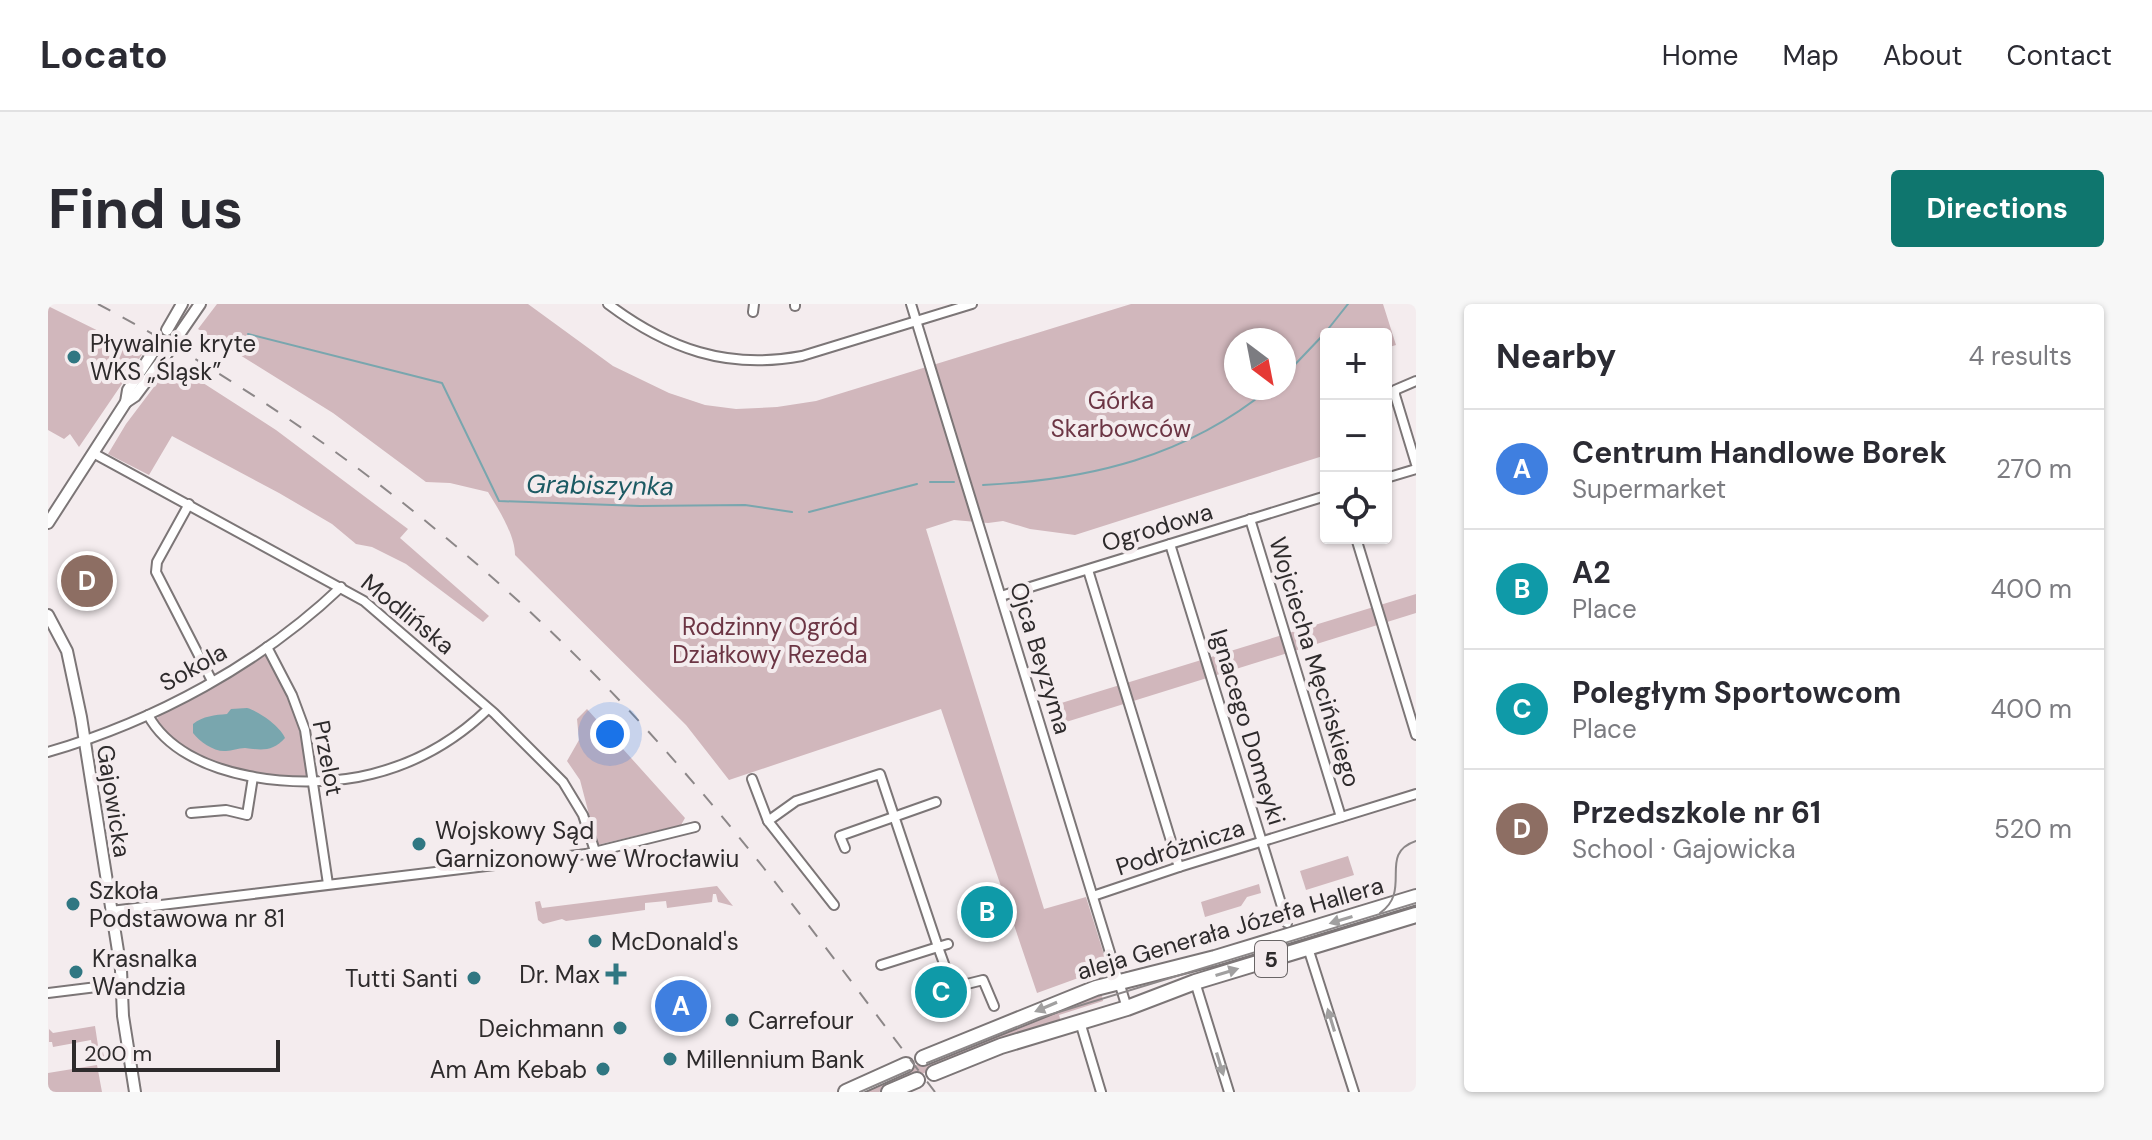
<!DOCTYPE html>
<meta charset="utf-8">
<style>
body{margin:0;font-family:"DM Sans",sans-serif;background:#f7f7f7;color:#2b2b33}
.controls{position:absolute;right:24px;top:24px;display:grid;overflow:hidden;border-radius:8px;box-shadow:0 2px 6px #0004}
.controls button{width:72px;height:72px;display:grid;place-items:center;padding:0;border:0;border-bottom:2px solid #e1e1e2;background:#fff;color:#2b2b33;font:40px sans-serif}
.compass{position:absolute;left:1176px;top:24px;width:72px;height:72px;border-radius:50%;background:#fff;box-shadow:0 2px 6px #0004;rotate:148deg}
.scale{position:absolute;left:24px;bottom:20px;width:208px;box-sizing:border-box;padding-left:8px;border:4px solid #2e2b2c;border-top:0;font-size:22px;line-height:28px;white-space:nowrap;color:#2e2b2c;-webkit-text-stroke:6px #f4ecee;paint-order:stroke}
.you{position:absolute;left:562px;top:430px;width:28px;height:28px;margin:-20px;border:6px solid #fff;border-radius:50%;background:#1a73e8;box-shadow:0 0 0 12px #1a73e833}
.badge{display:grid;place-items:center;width:52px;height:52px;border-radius:50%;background:#0f766e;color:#fff;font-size:26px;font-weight:700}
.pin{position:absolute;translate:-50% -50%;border:4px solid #fff;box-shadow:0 2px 8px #0006}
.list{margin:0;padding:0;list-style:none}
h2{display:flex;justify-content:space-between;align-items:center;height:104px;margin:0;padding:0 32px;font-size:34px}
h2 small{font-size:26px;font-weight:400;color:#7c7c81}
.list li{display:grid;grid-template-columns:52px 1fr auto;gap:24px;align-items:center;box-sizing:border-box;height:120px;padding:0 32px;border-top:2px solid #e1e1e2}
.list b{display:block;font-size:30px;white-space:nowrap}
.list p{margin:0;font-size:26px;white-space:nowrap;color:#7c7c81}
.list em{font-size:26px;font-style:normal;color:#7c7c81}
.icon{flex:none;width:44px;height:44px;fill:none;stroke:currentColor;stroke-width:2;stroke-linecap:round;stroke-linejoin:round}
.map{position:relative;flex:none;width:1368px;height:788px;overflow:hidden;border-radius:8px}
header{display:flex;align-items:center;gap:48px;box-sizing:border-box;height:112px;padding:0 40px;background:#fff;border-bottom:2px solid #e1e1e2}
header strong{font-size:38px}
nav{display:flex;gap:44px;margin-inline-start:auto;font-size:28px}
.intro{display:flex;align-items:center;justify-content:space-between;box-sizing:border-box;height:192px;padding:0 48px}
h1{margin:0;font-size:56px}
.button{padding:20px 36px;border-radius:8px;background:#0f766e;color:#fff;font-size:28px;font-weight:700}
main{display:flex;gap:48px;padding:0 48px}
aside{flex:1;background:#fff;border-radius:8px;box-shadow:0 2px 6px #0004}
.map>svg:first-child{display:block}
.green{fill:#d1b7bc;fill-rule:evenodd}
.water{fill:#79a6ae}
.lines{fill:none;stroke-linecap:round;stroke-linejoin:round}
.stream{stroke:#79a6ae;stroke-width:2}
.minor-casing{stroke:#7c7677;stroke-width:12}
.tertiary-casing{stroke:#7c7677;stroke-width:14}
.primary-casing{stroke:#7c7677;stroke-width:18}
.minor{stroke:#fff;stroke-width:8}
.tertiary{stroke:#fff;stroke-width:10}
.primary{stroke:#fff;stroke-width:14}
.tram{stroke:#8c8788;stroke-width:2}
.rail{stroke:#8c8788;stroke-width:2;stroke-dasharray:14 14;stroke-linecap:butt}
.oneway{fill:#a1a0a0}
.poi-dot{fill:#307782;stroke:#f4ecee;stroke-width:3}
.labels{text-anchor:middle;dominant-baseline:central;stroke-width:8;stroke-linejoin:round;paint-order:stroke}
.shield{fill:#f4ecee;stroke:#696566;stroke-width:2}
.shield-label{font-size:22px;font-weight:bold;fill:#2e2b2c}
.poi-label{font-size:24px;fill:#2e2b2c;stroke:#f4ecee;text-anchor:start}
.park-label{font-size:24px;fill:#6c3544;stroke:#f4ecee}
.street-label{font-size:24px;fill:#2e2b2c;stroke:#f4ecee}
.water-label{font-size:26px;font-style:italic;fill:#1c5a63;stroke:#f4ecee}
</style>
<header>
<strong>Locato</strong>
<nav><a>Home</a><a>Map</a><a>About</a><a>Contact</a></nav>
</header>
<div class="intro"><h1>Find us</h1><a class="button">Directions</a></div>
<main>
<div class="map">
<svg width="1368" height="788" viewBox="0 0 1368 788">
<rect width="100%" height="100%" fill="#f4ecee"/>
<g class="green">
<path d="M169 0H480L565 62 621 89 657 101 688 105 729 103 768 97 1083 0H1335L1348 41 1338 44V30H1278V151L1027 231 982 225 955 217 940 219 906 216 878 225 996 605 1038 593 1058 657 1055 665 989 689 893 405 681 476 638 421 467 251C467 231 451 206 440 188L402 179 378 178 285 109 150 25ZM1188 36H1236V84H1188Z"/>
<path d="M0 2 95 49 31 143 22 130 16 135 0 126Z"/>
<path d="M124 59 228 126 360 225 352 234 441 312 435 318 358 260 324 243 308 240 284 220 231 189 124 132 101 171 60 150 78 120Z"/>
<path d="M1368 290V309L1002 423 997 404Z"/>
<path d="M216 351H219C242 388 253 426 261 469L257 474C208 472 136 463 108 416L113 410Z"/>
<path d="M539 405 637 514 633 521 549 541 532 476 519 457 531 436 529 415Z"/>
<path d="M1300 552 1306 571 1258 586 1252 567Z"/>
<path d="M1211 580 1213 589 1199 593 1193 602 1157 613 1153 598Z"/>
<path d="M669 582 685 602 670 598 668 590H665L664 598 619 604 618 597 597 599V606L518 617 514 615 495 620 490 616 487 598 492 597 494 604Z"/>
<path d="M1053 687 1055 697 1011 711 1013 718 959 734 831 788H807L900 747Z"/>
<path d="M47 722 51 748H55L57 757 47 758 43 736 5 743 4 738H1V725L5 729Z"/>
<path d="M49 761 54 788H0V769Z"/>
</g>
<path class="water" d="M199 404C211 407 233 423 237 434 225 448 213 446 197 444 190 444 184 447 178 447 166 448 152 438 145 429V420C155 412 167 411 179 410L183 405Z"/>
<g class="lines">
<g class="stream">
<path d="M200 30 394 79 451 197 592 202 697 201 744 208"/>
<path d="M1236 72 1277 29 1300 0"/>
<path d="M882 178H906"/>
<path d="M935 181C1041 176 1138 153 1222 84"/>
<path d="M761 208 869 180"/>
</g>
<g class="minor-casing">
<g id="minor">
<path d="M560 0C620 45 679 66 754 52L924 0"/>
<path d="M747 0V2"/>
<path d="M863 0 1079 704"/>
<path d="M705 8 706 0"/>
<path d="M1368 77 1347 86V91L1368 160"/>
<path d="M45 149 316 297 446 409 515 478 535 511 547 547"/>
<path d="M1338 174 1368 165"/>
<path d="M141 200 109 258 108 268 164 377"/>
<path d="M1202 215 1293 513"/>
<path d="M1308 234 1368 431"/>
<path d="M1122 240 1239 619"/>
<path d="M1040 266 1131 563"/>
<path d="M953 292 1278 192"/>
<path d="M219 343 244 391 257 426 280 580"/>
<path d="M100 411C136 478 258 487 324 470 368 459 408 436 440 405"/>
<path d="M0 448C107 417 212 360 293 283"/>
<path d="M704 475 720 517"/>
<path d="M143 509 178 506 199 511 205 473"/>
<path d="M797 544 792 532 888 498"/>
<path d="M1045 592 1131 563 1368 490"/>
<path d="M786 601 720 517 748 497 832 470 890 643 900 640"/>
<path d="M63 607 538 550 647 523"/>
<path d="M1260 644 1306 788"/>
<path d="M833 661 890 643 903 679 911 682 935 676 946 702"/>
<path d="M1147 678 1181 788"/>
<path d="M0 689 73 680"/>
<path d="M1032 718 1053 788"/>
</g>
</g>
<g class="tertiary-casing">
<g id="tertiary">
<path d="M119 26 134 0"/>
<path d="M130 32 152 0"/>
<path d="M78 98 87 92 120 48"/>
<path d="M0 219 78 98 80 86 109 42"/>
<path d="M0 311 19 347 33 413 73 666 75 712 87 788"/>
</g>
</g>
<g class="primary-casing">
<g id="primary">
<path d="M875 754 1048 684 1167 654 1368 593"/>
<path d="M886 769 953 742 1079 704 1147 678 1368 611"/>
<path d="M798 788 858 761"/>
<path d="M841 788 869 776"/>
</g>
</g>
<use href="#minor" class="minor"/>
<use href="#tertiary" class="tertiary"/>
<use href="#primary" class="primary"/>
<g class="tram">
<path d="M1332 609C1365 586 1329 550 1368 537"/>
<path d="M879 759 991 714 1368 599"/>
<path d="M812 788 862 766"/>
</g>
<path class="rail" d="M50 0C271 117 474 279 637 469 726 571 805 681 887 788"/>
</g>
<defs><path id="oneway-solid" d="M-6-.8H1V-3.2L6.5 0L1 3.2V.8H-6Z" transform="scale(2)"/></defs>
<g class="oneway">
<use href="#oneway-solid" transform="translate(1293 616) rotate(163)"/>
<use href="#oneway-solid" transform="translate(1179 668) rotate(-17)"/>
<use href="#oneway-solid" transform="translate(998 703) rotate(157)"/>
<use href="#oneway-solid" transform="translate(1283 716) rotate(-107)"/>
<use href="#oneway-solid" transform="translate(1172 760) rotate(73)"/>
</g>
<g class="poi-dot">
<circle cx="26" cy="53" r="8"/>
<circle cx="371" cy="540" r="8"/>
<circle cx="25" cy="600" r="8"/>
<circle cx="547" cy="637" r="8"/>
<circle cx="28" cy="668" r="8"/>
<path d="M564 658h8v8h8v8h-8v8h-8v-8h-8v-8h8z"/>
<circle cx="426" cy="674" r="8"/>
<circle cx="684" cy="716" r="8"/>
<circle cx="572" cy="724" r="8"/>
<circle cx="622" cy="755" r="8"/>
<circle cx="555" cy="765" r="8"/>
</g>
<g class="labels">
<rect class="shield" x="1207" y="637" width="32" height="36" rx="6"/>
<g class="shield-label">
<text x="1223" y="655">5</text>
</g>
<g class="poi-label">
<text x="42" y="39">Pływalnie kryte<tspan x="42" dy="28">WKS „Śląsk”</tspan></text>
<text x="387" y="526">Wojskowy Sąd<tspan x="387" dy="28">Garnizonowy we Wrocławiu</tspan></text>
<text x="41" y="586">Szkoła<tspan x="41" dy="28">Podstawowa nr 81</tspan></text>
<text x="563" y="637">McDonald's</text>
<text x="44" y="654">Krasnalka<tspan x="44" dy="28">Wandzia</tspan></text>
<text x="552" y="670" text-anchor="end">Dr. Max</text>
<text x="410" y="674" text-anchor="end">Tutti Santi</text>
<text x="700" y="716">Carrefour</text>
<text x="556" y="724" text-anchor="end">Deichmann</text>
<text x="638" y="755">Millennium Bank</text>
<text x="539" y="765" text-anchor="end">Am Am Kebab</text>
</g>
<g class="park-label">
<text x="1073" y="96">Górka<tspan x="1073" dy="28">Skarbowców</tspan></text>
<text x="722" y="322">Rodzinny Ogród<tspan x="722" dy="28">Działkowy Rezeda</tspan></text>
</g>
<g class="street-label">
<text transform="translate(1109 223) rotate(-17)">Ogrodowa</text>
<text transform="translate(360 310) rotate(39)">Modlińska</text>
<text transform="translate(993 354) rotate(73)">Ojca Beyzyma</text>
<text transform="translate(1267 358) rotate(73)">Wojciecha Męcińskiego</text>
<text transform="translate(145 363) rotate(-29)">Sokola</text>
<text transform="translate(1200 423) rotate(73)">Ignacego Domeyki</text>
<text transform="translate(280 454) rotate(79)">Przelot</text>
<text transform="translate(66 497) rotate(81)">Gajowicka</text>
<text transform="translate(1132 543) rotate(-18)">Podróżnicza</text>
<text transform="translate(1182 624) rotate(-16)">aleja Generała Józefa Hallera</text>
</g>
<g class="water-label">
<text transform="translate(552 181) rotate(1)">Grabiszynka</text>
</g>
</g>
</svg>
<div class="controls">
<button>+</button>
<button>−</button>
<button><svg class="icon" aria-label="locate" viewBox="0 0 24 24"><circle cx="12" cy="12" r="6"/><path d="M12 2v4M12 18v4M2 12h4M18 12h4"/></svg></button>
</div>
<svg class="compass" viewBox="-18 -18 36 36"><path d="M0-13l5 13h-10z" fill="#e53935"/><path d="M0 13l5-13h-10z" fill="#7c7c81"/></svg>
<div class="scale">200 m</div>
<div class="you"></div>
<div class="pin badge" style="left:633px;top:702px;background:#3f7fe0">A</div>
<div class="pin badge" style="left:939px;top:608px;background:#0f9aa8">B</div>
<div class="pin badge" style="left:893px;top:688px;background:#0f9aa8">C</div>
<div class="pin badge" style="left:39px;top:277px;background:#8d6e63">D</div>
</div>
<aside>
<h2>Nearby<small>4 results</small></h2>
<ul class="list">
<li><span class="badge" style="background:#3f7fe0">A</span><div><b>Centrum Handlowe Borek</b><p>Supermarket</p></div><em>270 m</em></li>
<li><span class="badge" style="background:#0f9aa8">B</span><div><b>A2</b><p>Place</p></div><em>400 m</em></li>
<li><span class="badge" style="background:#0f9aa8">C</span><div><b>Poległym Sportowcom</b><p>Place</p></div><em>400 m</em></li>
<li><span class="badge" style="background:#8d6e63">D</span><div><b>Przedszkole nr 61</b><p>School · Gajowicka</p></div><em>520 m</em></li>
</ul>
</aside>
</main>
